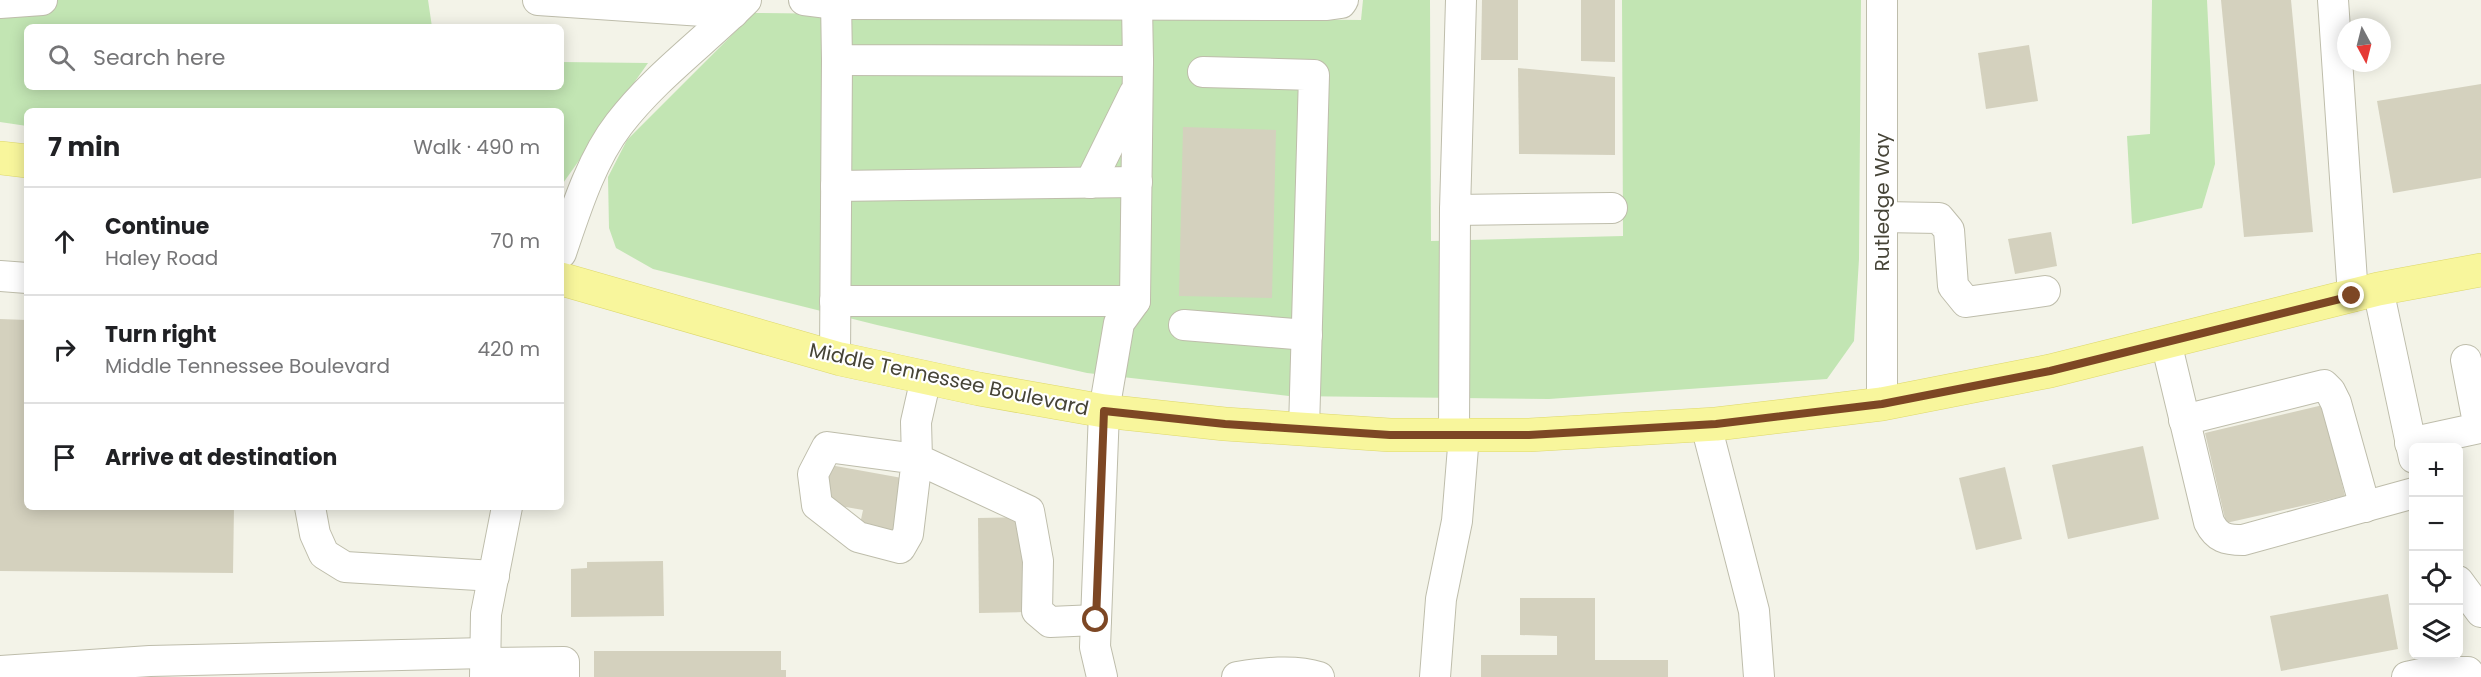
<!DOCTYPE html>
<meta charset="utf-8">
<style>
body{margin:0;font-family:Poppins,sans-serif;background:#f6f6f6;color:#202124}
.controls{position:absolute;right:18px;bottom:18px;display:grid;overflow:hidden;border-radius:9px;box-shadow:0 3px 15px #0003}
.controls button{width:54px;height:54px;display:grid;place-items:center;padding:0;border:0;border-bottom:2px solid #e0e0e0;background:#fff;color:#202124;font:30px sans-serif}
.compass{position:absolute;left:2337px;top:18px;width:54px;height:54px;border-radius:50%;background:#fff;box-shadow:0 3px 15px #0003;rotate:173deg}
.stop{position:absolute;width:18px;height:18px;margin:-14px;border:4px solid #7d4724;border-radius:50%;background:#fff}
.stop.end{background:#7d4724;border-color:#fff;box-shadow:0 2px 6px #0008}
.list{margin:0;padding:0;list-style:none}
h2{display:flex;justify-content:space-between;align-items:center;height:78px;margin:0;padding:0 24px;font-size:26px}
h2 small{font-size:20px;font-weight:400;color:#757577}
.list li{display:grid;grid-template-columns:39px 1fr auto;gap:18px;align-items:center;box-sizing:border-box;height:108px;padding:0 24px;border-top:2px solid #e0e0e0}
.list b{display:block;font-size:22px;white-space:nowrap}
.list p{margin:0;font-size:20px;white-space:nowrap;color:#757577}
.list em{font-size:20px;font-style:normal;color:#757577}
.icon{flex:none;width:33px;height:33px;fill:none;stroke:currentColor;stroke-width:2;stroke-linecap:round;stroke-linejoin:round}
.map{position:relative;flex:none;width:2481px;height:677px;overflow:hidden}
.search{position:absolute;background:#fff;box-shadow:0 3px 15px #0003;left:24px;top:24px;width:540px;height:66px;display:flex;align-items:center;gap:15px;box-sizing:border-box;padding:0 21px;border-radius:9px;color:#757577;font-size:22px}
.panel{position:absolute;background:#fff;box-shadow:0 3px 15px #0003;left:24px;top:108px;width:540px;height:402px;border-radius:9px}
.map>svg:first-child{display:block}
.green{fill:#c2e5b3}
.building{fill:#d4d1be}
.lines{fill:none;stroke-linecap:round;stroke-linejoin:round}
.minor-casing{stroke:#bebdab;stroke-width:32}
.major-casing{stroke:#ddd86c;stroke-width:34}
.minor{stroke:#fff;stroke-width:30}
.major{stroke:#f8f69c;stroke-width:33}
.route{stroke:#7d4724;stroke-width:8}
.labels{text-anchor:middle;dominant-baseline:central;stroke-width:4.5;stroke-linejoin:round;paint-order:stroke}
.street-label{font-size:20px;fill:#464437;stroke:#fff}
</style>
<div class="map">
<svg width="2481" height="677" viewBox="0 0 2481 677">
<rect width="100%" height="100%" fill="#f3f3e8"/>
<g class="green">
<path d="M0 0H428L432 27H27V87H561V62L648 63 561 186V111H27V126L0 122Z"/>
<path d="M1363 0H1430L1431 241 1623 236 1622 0H1861L1859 259 1854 341 1827 379 1549 399 1289 396 1087 373 877 325 653 269 616 248 609 228 608 177 627 140 754 13 1361 20Z"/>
<path d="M2152 0H2207L2215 164 2202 208 2132 224 2127 136 2150 134Z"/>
</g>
<g class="building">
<path d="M1482 0H1518V60H1481Z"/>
<path d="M1581 0H1615V62L1581 61Z"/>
<path d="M2221 0H2291L2313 232 2244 237Z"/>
<path d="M2029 45 2038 101 1986 109 1978 53Z"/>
<path d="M1518 68 1615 77V155L1519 154Z"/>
<path d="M2481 84V178L2393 193 2377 101Z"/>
<path d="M1183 127 1276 130 1272 298 1179 296Z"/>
<path d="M2051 232 2057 266 2015 274 2008 239Z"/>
<path d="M0 319 27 320V507H234L233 573 0 571Z"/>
<path d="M2323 405 2345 496 2226 523 2205 433Z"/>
<path d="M2143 446 2159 519 2068 539 2052 465Z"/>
<path d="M830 465 902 478 892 535 859 529 863 510 823 503Z"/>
<path d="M2005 467 2022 539 1976 550 1959 478Z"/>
<path d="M1024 517 1025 612 979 613 978 518Z"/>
<path d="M663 561 664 616 571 617V569L587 568V562Z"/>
<path d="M2388 594 2398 649 2281 671 2270 616Z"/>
<path d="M1520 598H1595V660H1668V677H1481V655H1557V636L1520 635Z"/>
<path d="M594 651H781V670H786V677H594Z"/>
</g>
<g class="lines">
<g class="minor-casing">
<g id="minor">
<path d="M538 0 733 13"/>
<path d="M804 0 836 4 1327 5 1341 3 1343 0"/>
<path d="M836 0 837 60 1138 61 1137 5"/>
<path d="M2333 0 2353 296"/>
<path d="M0 3 42 0"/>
<path d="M1203 72 1314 75 1304 429"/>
<path d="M1090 183 1134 94"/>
<path d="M836 186 1137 182"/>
<path d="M1455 210 1612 208"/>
<path d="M1882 217 1939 218 1949 230 1953 286 1966 302 2045 291"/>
<path d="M561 253C575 212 591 160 619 124 655 77 704 42 746 0"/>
<path d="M0 276 27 278"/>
<path d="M2378 289 2414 458"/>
<path d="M835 301H1135"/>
<path d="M1184 325 1307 335"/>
<path d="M2166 342 2209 522C2217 538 2226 540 2243 540L2414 493"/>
<path d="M835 358 837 60"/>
<path d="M926 378 916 422 917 459 1029 511 1038 561 1037 611 1050 622 1096 620"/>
<path d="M1882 404V0"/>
<path d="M2184 420 2324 385 2330 391 2336 403 2365 507"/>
<path d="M1706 425 1754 611 1759 677"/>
<path d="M1454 435 1455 210 1461 0"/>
<path d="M2410 443 2479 428 2466 360"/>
<path d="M827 447 917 459 908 534 900 548 858 537 817 505 813 474Z"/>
<path d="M310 507 315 534 324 554 345 567 494 576"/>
<path d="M2458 581 2481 612"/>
<path d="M486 663 564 662V677"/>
<path d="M0 671 150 661 486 653"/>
<path d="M485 677 486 614 507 507"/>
<path d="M1102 677 1095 647 1104 411 1119 323 1135 301 1138 61"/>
<path d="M1237 677C1263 673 1294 669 1319 677"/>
<path d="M1435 677 1441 599 1457 521 1464 435"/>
<path d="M2407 677 2430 672H2468"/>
</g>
</g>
<g class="major-casing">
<g id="major">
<path d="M0 158 27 161"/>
<path d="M561 279 840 359 979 389 1104 411 1225 424 1390 435H1529L1716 424 1882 404 2050 371 2378 289 2481 270"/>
</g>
</g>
<use href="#minor" class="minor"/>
<use href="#major" class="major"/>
</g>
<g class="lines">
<path class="route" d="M1096 620 1104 411 1225 424 1390 435H1529L1716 424 1882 404 2050 371 2352 296"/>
</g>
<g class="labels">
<g class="street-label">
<text transform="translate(1882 202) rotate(-90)">Rutledge Way</text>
<text transform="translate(949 379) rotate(12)">Middle Tennessee Boulevard</text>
</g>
</g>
</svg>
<div class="controls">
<button>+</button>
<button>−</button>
<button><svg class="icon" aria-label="locate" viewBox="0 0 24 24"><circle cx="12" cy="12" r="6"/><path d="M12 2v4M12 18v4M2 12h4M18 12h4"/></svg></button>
<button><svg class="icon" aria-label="layers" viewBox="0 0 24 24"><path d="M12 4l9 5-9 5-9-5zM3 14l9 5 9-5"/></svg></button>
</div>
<svg class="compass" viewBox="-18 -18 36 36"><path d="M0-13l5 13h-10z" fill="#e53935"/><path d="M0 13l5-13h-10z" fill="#757577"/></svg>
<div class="stop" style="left:1096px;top:620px"></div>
<div class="stop end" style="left:2352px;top:296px"></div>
<div class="search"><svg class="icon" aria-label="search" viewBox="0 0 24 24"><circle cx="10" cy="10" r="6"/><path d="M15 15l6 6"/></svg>Search here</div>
<section class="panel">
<h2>7 min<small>Walk · 490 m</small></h2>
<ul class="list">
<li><svg class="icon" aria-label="ahead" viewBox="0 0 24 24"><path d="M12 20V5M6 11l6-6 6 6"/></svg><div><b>Continue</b><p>Haley Road</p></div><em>70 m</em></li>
<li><svg class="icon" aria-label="right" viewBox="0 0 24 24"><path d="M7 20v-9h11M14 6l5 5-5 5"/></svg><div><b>Turn right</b><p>Middle Tennessee Boulevard</p></div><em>420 m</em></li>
<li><svg class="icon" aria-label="arrive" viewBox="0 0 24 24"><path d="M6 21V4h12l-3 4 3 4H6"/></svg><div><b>Arrive at destination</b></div></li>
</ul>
</section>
</div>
